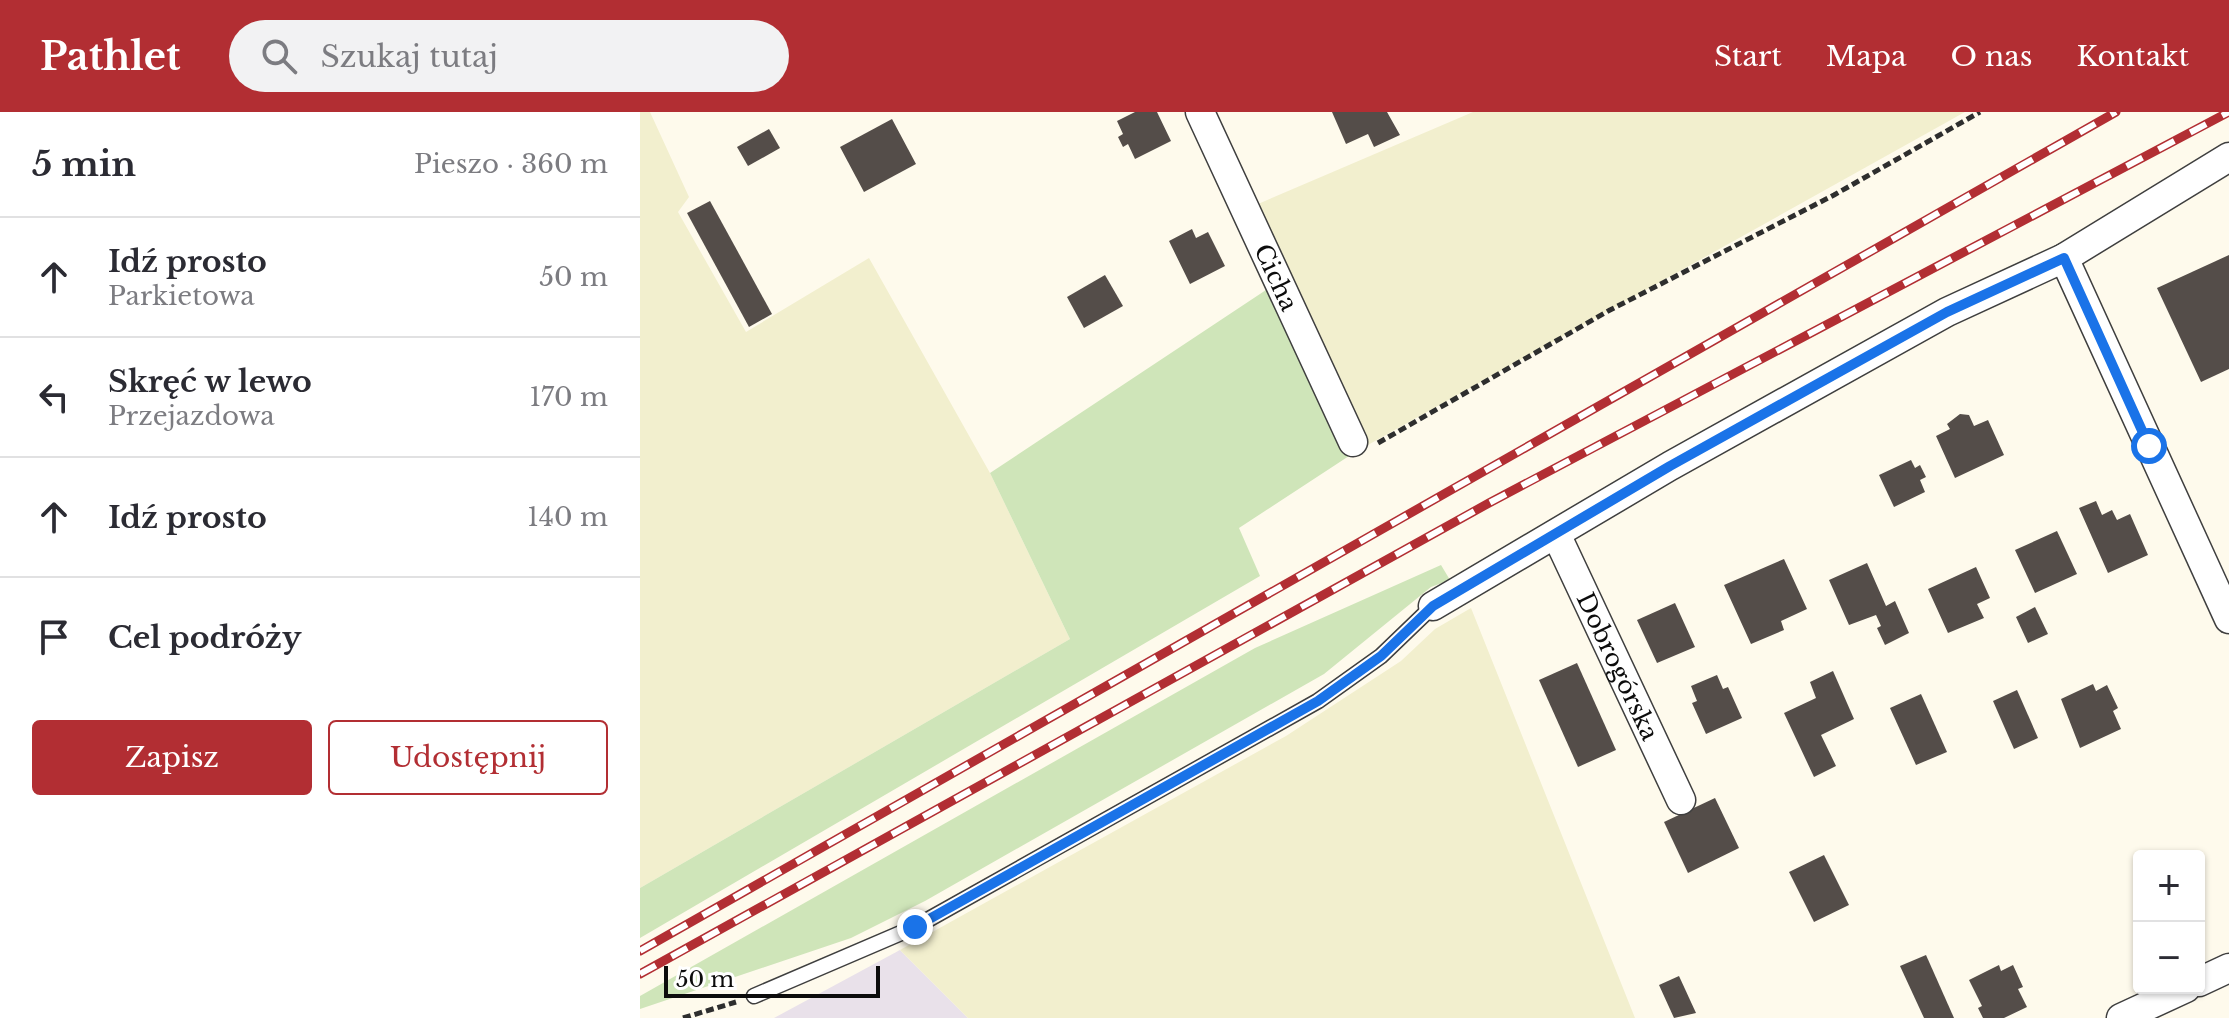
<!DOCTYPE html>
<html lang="pl">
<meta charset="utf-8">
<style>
body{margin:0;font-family:"Libre Baskerville",serif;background:#f2f2f3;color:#2b2b33}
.controls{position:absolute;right:24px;bottom:24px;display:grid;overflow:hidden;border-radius:8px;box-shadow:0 2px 6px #0004}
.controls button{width:72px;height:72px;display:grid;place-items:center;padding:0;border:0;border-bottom:2px solid #e1e1e2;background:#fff;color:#2b2b33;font:40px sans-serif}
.scale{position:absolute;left:24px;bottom:20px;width:216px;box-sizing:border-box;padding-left:8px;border:4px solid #0c0c0c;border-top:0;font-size:22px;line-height:28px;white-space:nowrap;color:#0c0c0c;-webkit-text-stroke:6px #fff;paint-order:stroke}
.stop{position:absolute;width:24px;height:24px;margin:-18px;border:6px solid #1a73e8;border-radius:50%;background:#fff}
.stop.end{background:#1a73e8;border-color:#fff;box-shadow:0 2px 8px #0008}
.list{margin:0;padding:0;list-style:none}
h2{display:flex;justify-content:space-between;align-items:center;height:104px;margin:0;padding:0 32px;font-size:34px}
h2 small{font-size:26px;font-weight:400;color:#7c7c81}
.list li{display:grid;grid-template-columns:52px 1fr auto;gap:24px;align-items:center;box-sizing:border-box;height:120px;padding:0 32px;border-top:2px solid #e1e1e2}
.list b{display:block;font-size:30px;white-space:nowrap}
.list p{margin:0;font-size:26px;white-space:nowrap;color:#7c7c81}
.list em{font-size:26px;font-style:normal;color:#7c7c81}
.actions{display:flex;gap:16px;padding:24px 32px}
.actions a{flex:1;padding:18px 0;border:2px solid #b22e33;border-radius:8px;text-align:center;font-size:28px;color:#b22e33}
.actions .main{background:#b22e33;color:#fff}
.icon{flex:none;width:44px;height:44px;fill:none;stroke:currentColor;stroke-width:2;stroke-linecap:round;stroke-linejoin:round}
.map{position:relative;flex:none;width:1589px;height:906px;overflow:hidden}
header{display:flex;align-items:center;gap:48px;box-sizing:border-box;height:112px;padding:0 40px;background:#b22e33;color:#fff}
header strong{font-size:38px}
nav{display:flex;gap:44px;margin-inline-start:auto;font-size:28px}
.search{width:560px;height:72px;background:#f2f2f3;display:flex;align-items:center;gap:20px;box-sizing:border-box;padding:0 28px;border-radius:44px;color:#7c7c81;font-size:30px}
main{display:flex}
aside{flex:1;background:#fff}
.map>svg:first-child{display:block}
.industrial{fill:#e9e1ea}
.farmland{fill:#f2efce}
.green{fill:#cfe5b9}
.building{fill:#544d49}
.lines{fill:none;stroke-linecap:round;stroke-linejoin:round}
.service-casing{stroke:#3f3f3f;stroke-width:17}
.minor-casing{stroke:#3f3f3f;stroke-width:31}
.path{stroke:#2e2e2e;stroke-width:5;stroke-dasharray:8 4;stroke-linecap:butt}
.service{stroke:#fff;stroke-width:14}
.minor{stroke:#fff;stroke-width:28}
.rail-casing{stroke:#b22e33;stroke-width:9}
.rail{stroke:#fff;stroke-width:6;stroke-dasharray:18;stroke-linecap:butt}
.route{stroke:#1a73e8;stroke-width:10}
.labels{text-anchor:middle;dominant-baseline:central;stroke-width:8;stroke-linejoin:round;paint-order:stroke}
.street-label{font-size:24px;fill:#0c0c0c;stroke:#fff}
</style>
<header>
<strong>Pathlet</strong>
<div class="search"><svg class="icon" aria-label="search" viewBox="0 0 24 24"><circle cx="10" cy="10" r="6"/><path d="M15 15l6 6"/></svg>Szukaj tutaj</div>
<nav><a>Start</a><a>Mapa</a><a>O nas</a><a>Kontakt</a></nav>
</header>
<main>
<aside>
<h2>5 min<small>Pieszo · 360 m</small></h2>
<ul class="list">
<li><svg class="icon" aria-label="ahead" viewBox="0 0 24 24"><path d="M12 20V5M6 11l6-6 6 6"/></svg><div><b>Idź prosto</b><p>Parkietowa</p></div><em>50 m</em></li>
<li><svg class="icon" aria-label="left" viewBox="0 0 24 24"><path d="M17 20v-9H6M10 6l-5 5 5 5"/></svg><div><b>Skręć w lewo</b><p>Przejazdowa</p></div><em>170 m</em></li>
<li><svg class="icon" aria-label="ahead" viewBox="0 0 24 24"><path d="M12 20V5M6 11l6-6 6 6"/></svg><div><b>Idź prosto</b></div><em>140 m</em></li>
<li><svg class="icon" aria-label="arrive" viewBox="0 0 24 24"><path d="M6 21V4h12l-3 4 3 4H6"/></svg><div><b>Cel podróży</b></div></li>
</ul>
<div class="actions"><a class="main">Zapisz</a><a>Udostępnij</a></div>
</aside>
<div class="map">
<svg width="1589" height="906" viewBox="0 0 1589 906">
<rect width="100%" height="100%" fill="#fefaec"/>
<path class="industrial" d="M260 838 328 906H134Z"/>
<g class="farmland">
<path d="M0 0H10L49 85 38 100 106 220 229 146 350 361 430 527 0 776Z"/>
<path d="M833 0H1325L726 334 618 92Z"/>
<path d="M831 496 995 906H328L260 838 646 624 761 549 795 517Z"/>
</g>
<g class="green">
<path d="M629 176 709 344 599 416 620 464 0 826V776L430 527 350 361Z"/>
<path d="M801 453 810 468 791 475 684 562 285 789 211 826 0 897V884L615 536Z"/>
</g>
<g class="building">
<path d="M495 0H517L531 29 495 47 488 32 483 35 478 25 483 22 477 9Z"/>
<path d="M692 0H747L760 23 734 35 728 22 706 32Z"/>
<path d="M252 7 276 52 224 80 200 35Z"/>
<path d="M129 17 140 36 108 54 97 35Z"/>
<path d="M70 89 132 202 109 215 47 101Z"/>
<path d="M552 117 556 126 568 120 585 154 550 172 529 129Z"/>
<path d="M1589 143V257L1561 270 1517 176Z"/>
<path d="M465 163 483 194 444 216 427 185Z"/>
<path d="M1320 302 1329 303 1334 314 1348 308 1364 343 1315 366 1296 324 1310 317 1307 312Z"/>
<path d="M1271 348 1275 356 1280 353 1286 365 1280 368 1285 380 1254 395 1239 363Z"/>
<path d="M1456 389 1462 403 1472 398 1477 408 1490 402 1508 443 1468 461 1439 396Z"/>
<path d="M1417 419 1437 462 1395 481 1375 438Z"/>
<path d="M1144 447 1167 497 1141 509 1144 518 1111 532 1084 473Z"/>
<path d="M1227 451 1246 494 1255 489 1269 521 1245 533 1237 516 1241 514 1236 503 1209 513 1189 468Z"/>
<path d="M1336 455 1350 486 1337 492 1344 506 1308 521 1288 477Z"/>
<path d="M1035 491 1055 535 1017 551 997 508Z"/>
<path d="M1395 495 1408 522 1388 531 1376 505Z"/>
<path d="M937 551 976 638 938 655 899 568Z"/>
<path d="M1193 559 1214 607 1181 623 1196 654 1174 665 1144 601 1176 586 1170 570Z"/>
<path d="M1077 563 1083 577 1088 575 1102 606 1066 622 1052 591 1057 589 1051 574Z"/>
<path d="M1453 572 1456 579 1467 573 1478 596 1473 599 1481 617 1440 636 1421 587Z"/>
<path d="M1377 578 1398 626 1374 637 1353 589Z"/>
<path d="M1281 582 1307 640 1276 653 1250 596Z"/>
<path d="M1075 686 1099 736 1048 761 1024 710Z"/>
<path d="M1184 743 1209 793 1174 810 1149 760Z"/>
<path d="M1286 843 1314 906H1284L1260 854Z"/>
<path d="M1359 853 1361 859 1373 853 1383 875 1378 877 1387 895 1364 906H1343L1338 896 1342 894 1329 868Z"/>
<path d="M1039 864 1056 901 1034 906 1019 873Z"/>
</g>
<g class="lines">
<g class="service-casing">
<path id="service" d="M114 884 275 815 678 589 741 544 793 494"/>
</g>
<g class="minor-casing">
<g id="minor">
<path id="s1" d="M560 0 713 330"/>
<path d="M1424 146 1589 507"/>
<path id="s2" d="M916 422 1041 688"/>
<path d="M793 494 1030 354 1307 200 1424 146 1589 45"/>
<path d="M1559 870 1589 856"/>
<path d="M1481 906 1546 876"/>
</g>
</g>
<g class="path">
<path d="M738 331 970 198 1194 83 1340 0"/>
<path d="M43 906 96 890"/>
</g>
<use href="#service" class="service"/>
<use href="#minor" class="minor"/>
<g class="rail-casing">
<g id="rail">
<path d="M0 839 1476 0"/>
<path d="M0 862 849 391 1589 0"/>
</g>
</g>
<use href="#rail" class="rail"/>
</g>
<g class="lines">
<path class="route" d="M275 815 678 589 741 544 793 494 1030 354 1307 200 1424 146 1509 334"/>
</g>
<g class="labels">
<g class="street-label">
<text stroke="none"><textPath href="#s1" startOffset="182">Cicha</textPath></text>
<text stroke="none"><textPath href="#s2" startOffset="146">Dobrogórska</textPath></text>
</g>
</g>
</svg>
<div class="controls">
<button>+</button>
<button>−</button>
</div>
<div class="scale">50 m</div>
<div class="stop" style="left:1509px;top:334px"></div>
<div class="stop end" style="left:275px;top:815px"></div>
</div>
</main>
